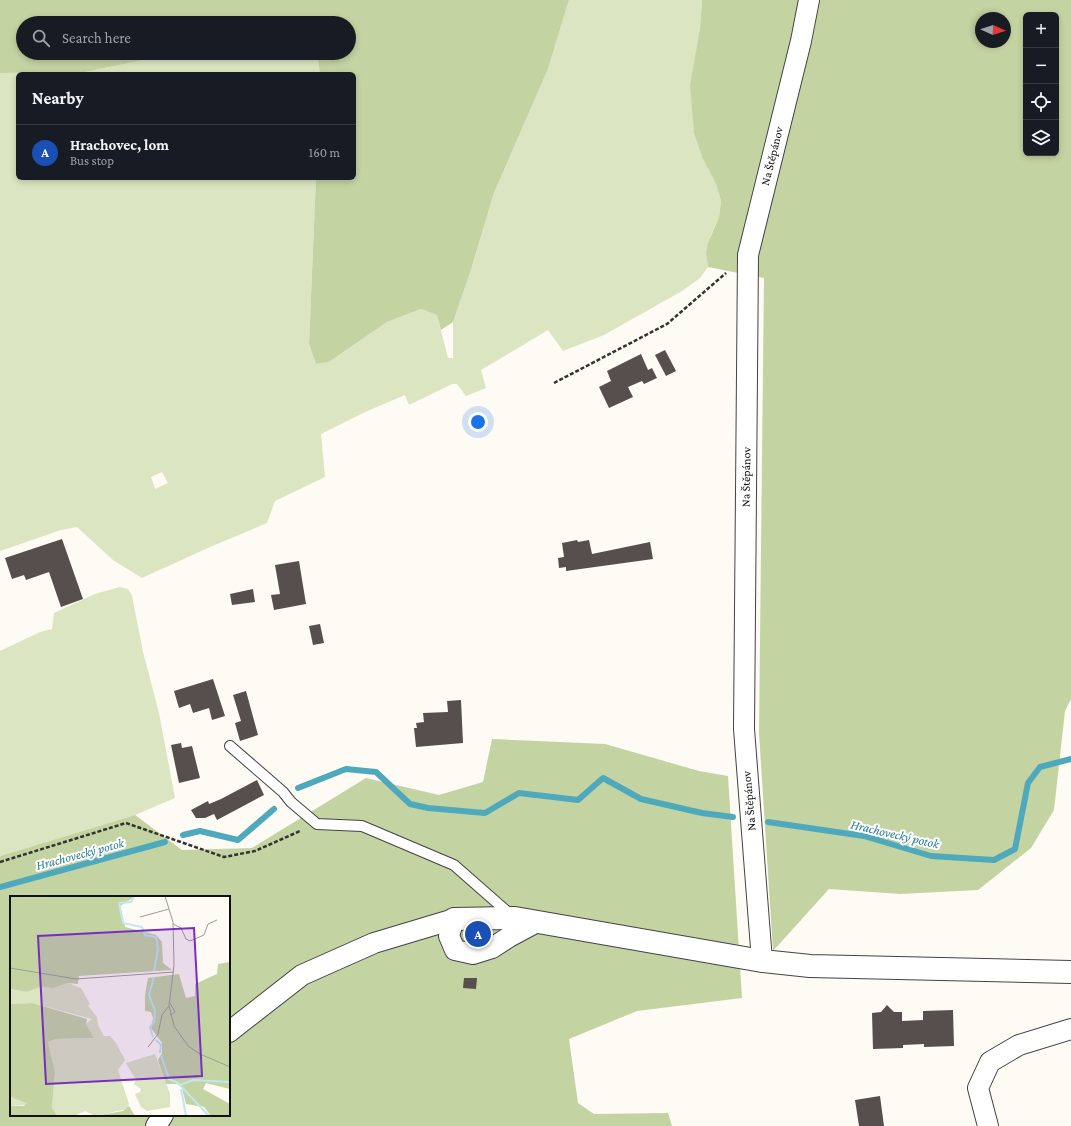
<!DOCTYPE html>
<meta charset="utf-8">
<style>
body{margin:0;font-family:"Crimson Pro",serif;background:#20242c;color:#f1f3f6}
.controls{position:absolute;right:12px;top:12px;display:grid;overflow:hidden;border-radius:6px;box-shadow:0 2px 6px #0003}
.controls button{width:36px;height:36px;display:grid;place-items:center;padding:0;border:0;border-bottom:1px solid #363941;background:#171b24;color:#f1f3f6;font:20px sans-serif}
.compass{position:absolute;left:975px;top:12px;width:36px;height:36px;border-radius:50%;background:#171b24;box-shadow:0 2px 6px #0003;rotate:93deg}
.you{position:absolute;left:478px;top:422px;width:14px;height:14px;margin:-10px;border:3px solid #fff;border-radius:50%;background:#1a73e8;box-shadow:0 0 0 6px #1a73e833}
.badge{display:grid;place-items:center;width:26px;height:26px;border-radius:50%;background:#b45309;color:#fff;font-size:13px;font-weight:700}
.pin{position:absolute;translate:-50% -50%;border:2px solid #fff;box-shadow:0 1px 4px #0006}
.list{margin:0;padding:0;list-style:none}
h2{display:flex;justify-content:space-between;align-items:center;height:52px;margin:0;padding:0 16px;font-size:17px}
h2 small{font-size:13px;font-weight:400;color:#9ea1a6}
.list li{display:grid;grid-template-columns:26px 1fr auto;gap:12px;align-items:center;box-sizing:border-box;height:56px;padding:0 16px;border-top:1px solid #363941}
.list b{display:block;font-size:15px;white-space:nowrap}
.list p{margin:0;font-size:13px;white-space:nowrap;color:#9ea1a6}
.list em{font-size:13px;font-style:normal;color:#9ea1a6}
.icon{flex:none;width:22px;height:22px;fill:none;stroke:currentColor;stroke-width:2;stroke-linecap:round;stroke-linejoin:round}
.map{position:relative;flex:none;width:1071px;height:1126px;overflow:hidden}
.search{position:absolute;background:#171b24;box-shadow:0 2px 6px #0003;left:16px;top:16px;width:340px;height:44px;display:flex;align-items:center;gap:10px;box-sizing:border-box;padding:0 14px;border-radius:22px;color:#9ea1a6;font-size:15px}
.panel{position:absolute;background:#171b24;box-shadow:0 2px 6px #0003;left:16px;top:72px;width:340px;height:108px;border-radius:6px}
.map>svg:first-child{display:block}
.green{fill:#dbe5c1;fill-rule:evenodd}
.forest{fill:#c3d4a2;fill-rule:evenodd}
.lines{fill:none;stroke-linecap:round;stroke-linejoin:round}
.stream{stroke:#4fa9bd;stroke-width:6}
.building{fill:#574f4e}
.service-casing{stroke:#434343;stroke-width:12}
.minor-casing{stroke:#434343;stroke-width:22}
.tertiary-casing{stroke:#434343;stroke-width:24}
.path{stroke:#323232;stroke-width:2.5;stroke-dasharray:4 2;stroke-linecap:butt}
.service{stroke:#fff;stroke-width:10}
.minor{stroke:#fff;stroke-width:20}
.tertiary{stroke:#fff;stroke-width:22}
.labels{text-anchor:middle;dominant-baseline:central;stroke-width:4;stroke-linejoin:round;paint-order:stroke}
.street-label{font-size:12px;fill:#101010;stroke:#fff}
.water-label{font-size:13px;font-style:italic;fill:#277b93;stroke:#fff}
.inset-river{fill:none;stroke:#bfe8ef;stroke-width:2}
.inset-road{fill:none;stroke:#9f9c99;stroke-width:1}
.view{fill:#7b2cbf;fill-opacity:0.15;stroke:#7b2cbf;stroke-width:2}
.inset-edge{fill:none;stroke:#101010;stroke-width:2}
</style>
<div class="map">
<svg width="1071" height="1126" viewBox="0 0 1071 1126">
<rect width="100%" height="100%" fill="#fefaf4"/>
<g class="green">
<path d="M569 0H702L700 29 703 159 716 184 721 201 719 217 711 235 706 253 708 267 700 278 682 291 604 335 563 351 548 330 481 370 486 388 466 396 457 384H452L409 405 405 395 365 412 321 434 325 477 275 501 267 523 210 547 142 578 113 560 77 527 61 530 0 551V73L85 72 178 53H317L320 74H18V178H316L309 344 316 364 329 362 387 322 421 309 437 315 448 358H453V322L470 273 494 193 548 69ZM162 472 168 483 155 489 151 477Z"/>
<path d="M120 587 128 589 132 596 143 652 159 713 175 798 135 815 0 856V651L40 632 52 629 54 613 95 594Z"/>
</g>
<g class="forest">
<path d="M0 0H569L548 69 494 193 470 273 453 322 441 330 437 315 421 309 387 322 329 362 316 364 309 344 316 178H354V74H320L317 53H349V23H23V53H178L85 72 2 73H0Z"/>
<path d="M702 0H1071V699L1065 711 1054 810 1031 848 978 890 900 894 829 889 773 951 759 733 764 278 708 267 706 253 708 243 719 217 721 201 716 184 703 159 694 133 690 85 700 29ZM1026 15H1056V153H1026ZM981 18H1005V42H981Z"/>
<path d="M492 739 605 744 699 771 728 776 742 998 637 1011 569 1039 578 1103 594 1114 668 1113 672 1126H0V856L135 815 182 850 252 848 366 778 439 795 483 782ZM11 897H229V1115H11Z"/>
</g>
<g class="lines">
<g class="stream">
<path d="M298 788 346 769 376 772 410 804 428 808 485 813 519 793 578 800 603 778 641 799 702 813 733 817"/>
<path d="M768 822 864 836 931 856 994 860 1015 849 1028 783 1040 767 1071 759"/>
<path d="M183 835 200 831 238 840 274 809"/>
<path d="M0 887 165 842"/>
</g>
</g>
<g class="building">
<path d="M665 350 676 371 666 376 655 355Z"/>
<path d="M641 354 648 370 652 368 657 378 644 384 642 381 628 387 633 397 609 408 599 387 611 381 607 371Z"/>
<path d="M62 539 83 599 61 607 49 572 26 580 24 575 12 579 5 558Z"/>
<path d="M577 540 578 542 589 540 592 554 650 542 653 559 566 571V567L559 568 558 558 564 557 562 543Z"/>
<path d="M299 561 306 604 274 610 271 595 280 594 275 565Z"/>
<path d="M253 589 255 602 232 605 230 594Z"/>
<path d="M320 624 324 643 313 645 309 626Z"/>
<path d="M213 679 225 716 212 720 209 708 193 713 190 704 179 708 174 691Z"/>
<path d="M246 691 258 735 240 741 235 723 241 721 233 695Z"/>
<path d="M461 700 463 743 416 747 414 728H417L416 723 424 722 423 713 448 712 447 701Z"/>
<path d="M181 743 182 748 192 746 200 778 179 783 171 745Z"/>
<path d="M257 780 264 795 217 820 214 814 205 818H196L191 810 208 801 209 804 221 799Z"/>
<path d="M464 978H477L476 989 463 988Z"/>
<path d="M887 1005 894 1012H902V1021L923 1020V1011L953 1010 954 1046 924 1047V1044L903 1045V1048L873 1049 872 1013 881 1012Z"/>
<path d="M880 1096 884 1126H859L855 1100Z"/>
</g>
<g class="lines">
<g class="service-casing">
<path id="service" d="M230 746 283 792 291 802 317 824 362 826 454 865 512 916"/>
</g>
<g class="minor-casing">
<g id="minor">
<path d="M454 919 449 936 455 950 473 954 492 948 509 937 537 922"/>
<path d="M762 961 744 729 748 255 801 41 809 0"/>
<path d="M229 1032 302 975 374 943 454 919"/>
<path d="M156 1126 163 1115"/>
<path d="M988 1126 978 1088 990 1062 1019 1045 1071 1029"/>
</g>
</g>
<g class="tertiary-casing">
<path id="tertiary" d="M454 919 515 918 762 961 810 966 1071 972"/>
</g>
<g class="path">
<path d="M554 383 667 324 726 273"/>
<path d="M0 862 126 823 224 857 255 851 300 831"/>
</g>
<use href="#service" class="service"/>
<use href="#minor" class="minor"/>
<use href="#tertiary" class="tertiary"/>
</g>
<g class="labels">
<g class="street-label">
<text transform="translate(772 156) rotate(-76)">Na Štěpánov</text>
<text transform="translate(746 477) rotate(-89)">Na Štěpánov</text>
<text transform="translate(749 801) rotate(-95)">Na Štěpánov</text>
</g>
<g class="water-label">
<text transform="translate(895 834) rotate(13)">Hrachovecký potok</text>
<text transform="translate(80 854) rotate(-15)">Hrachovecký potok</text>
</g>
</g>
<g transform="translate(10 896)">
<rect width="220" height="220" fill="#fefaf4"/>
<path d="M58 87 71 92 80 108 78 110 87 121 88 129 94 140H100L106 147 115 164 108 174 119 208 117 213 85 220 75 215 66 219H45L42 212 45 176 38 146 46 143 84 142 76 128 82 123 22 107 0 108V93L17 96 30 91 43 92ZM145 158 160 198V211L137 215 131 211 125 198 130 196 131 193 124 188 126 184 116 167ZM0 201 17 206V209L0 210Z" fill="#dbe5c1"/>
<path d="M0 0H126L110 10 115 31 146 39 152 46 153 67 162 74 69 80 68 88 58 87 43 92 30 91 17 96 0 93ZM220 66V193L196 187 193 193 220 208V220H201L194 211 176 208 172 192 167 188H156L148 164 152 157V147L141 132 143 122 141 116 135 115V99L138 82 169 78 176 102 185 100V88L207 78 208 68ZM22 107 77 123 76 128 84 142 46 143 38 146 45 176 42 212 47 220H0V210H14L17 207 0 201V108ZM119 210 125 220H85L113 215Z" fill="#c3d4a2"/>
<path class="inset-river" d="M124 0 121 6 109 7 113 27 132 31 135 39 146 41 148 53 144 75M143 141 140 131 144 126 145 115 139 99 144 81M146 144 151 149 150 157M151 159 159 183 168 187 199 220M170 189 183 184 220 186M171 193 176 220"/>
<path class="inset-road" d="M155 0 163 26 164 69 159 110 164 130 178 150 190 158 220 171M130 21 159 13M163 28 171 32 176 43 180 45 194 39 198 28 207 24M0 72 66 83 164 76M160 107 165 116 160 119M138 151 148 138 152 119 159 110"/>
<path class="view" d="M184 32 192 180 36 188 28 40Z"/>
<rect width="220" height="220" class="inset-edge"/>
</g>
</svg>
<div class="controls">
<button>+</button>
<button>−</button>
<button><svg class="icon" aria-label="locate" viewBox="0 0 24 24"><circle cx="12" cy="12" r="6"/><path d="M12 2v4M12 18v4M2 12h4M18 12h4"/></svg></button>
<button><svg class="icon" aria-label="layers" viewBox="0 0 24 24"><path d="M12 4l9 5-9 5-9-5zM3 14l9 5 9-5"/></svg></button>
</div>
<svg class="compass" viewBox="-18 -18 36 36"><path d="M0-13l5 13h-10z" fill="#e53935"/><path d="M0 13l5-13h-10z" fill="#9ea1a6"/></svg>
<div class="you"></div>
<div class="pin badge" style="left:478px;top:934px;background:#1a4fb4">A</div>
<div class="search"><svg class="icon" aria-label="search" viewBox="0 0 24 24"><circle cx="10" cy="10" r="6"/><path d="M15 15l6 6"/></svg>Search here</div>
<section class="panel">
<h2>Nearby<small></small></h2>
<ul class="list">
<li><span class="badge" style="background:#1a4fb4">A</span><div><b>Hrachovec, lom</b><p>Bus stop</p></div><em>160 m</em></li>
</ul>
</section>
</div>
